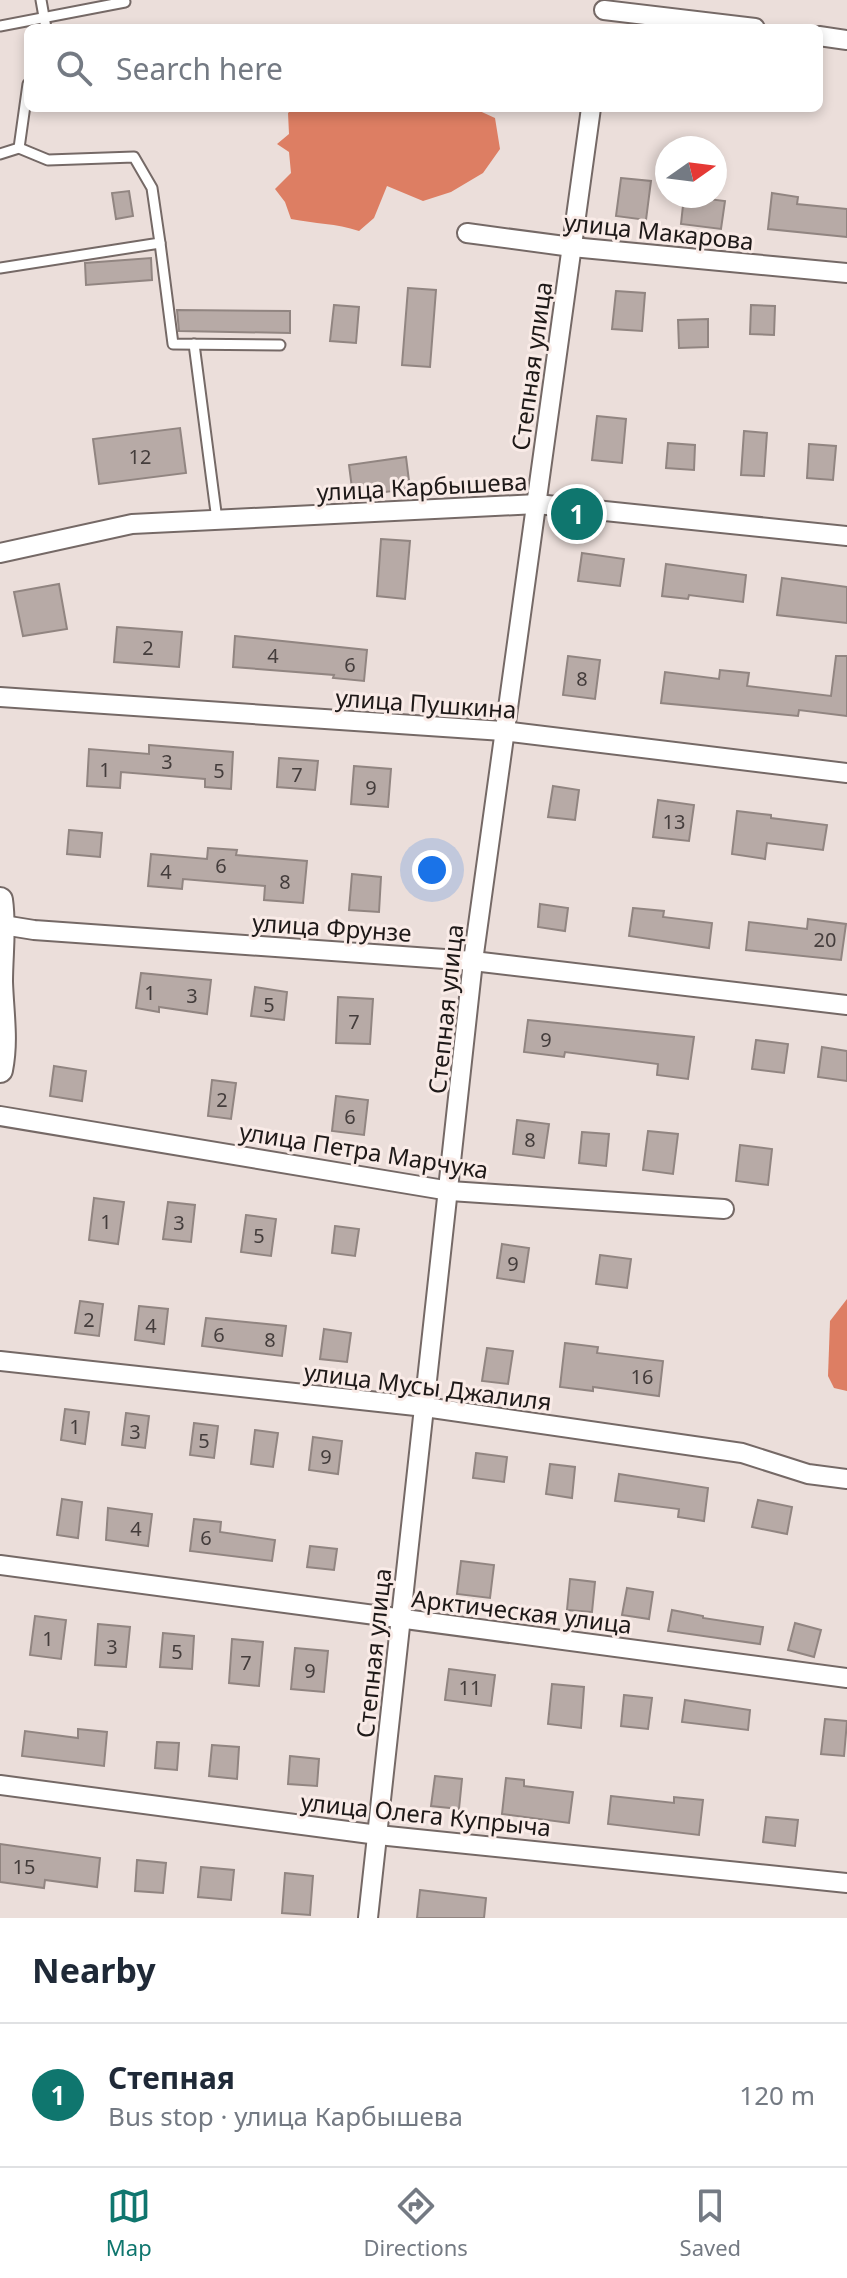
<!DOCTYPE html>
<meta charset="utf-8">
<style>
body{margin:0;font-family:"Noto Sans",sans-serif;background:#f2f2f3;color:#1f2937}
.compass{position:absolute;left:655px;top:136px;width:72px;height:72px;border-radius:50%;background:#fff;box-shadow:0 4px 12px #0003;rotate:76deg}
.you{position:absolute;left:432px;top:870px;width:28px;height:28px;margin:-20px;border:6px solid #fff;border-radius:50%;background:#1a73e8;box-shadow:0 0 0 12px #1a73e833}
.badge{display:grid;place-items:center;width:52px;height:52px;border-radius:50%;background:#0f766e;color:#fff;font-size:26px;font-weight:700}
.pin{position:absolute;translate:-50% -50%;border:4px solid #fff;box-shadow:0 2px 8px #0006}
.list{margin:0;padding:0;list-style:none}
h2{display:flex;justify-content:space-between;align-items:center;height:104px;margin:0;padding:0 32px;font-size:34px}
h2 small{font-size:26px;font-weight:400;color:#747a83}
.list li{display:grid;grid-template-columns:52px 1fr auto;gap:24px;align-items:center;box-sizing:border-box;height:144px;padding:0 32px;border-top:2px solid #e0e1e3}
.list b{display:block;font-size:30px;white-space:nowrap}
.list p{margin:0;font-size:26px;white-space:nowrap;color:#747a83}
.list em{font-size:26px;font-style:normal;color:#747a83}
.icon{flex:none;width:44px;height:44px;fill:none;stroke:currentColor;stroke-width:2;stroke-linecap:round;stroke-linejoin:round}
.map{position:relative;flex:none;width:847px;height:1918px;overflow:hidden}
.search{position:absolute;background:#fff;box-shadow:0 4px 12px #0003;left:24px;right:24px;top:24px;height:88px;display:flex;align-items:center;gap:20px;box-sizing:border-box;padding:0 28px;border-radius:12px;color:#747a83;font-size:30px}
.sheet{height:248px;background:#fff}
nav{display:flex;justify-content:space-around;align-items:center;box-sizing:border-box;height:112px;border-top:2px solid #e0e1e3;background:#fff;font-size:22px;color:#747a83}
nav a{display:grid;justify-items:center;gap:4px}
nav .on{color:#0f766e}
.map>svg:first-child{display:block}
.water{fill:#dd7e63}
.building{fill:#b7aaa6;stroke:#918581;stroke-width:2}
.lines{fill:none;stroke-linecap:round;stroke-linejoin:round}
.lane-casing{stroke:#756966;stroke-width:13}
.street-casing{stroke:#756966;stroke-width:22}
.secondary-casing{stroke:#756966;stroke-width:28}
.lane{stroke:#fff;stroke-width:9}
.street{stroke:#fff;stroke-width:18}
.secondary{stroke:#fff;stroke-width:24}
.labels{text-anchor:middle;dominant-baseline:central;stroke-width:6;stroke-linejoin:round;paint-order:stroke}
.number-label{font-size:20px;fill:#443d3c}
.street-label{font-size:24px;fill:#1e1918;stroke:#f9ebe7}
</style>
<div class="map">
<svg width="847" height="1918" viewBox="0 0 847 1918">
<rect width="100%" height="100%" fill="#ebdeda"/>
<g class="water">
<path d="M293 108H473L495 118 500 149 483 173 451 192 423 201 387 186 374 218 359 231C336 223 315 224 291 219L285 202 275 189 291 173 289 152 277 144 289 134 288 113Z"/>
<path d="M847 1299V1391L834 1388 828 1376 830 1321Z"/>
</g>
<g class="building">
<path d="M621 178 651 181 646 220 616 216Z"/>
<path d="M129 191 133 216 116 219 112 193Z"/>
<path d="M772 193 798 197 797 204 847 209V237L768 229Z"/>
<path d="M684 196 725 201 721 229 681 224Z"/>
<path d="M151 258 152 280 86 285 85 263Z"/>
<path d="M408 288 436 290 430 367 402 365Z"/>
<path d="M616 291 645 293 642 331 612 329Z"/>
<path d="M334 305 359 307 356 343 330 341Z"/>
<path d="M751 305 775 306 774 335 750 334Z"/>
<path d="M177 310 290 311V333L179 331Z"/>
<path d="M708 319V347L679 348 678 320Z"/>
<path d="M597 416 626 419 622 463 592 460Z"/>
<path d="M180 428 186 473 99 484 93 439Z"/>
<path d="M744 431 767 433 764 476 741 475Z"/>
<path d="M668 443 695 445 694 470 666 468Z"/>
<path d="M809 444 836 446 833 480 807 478Z"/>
<path d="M406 457 410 489 353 496 349 465Z"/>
<path d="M381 539 410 541 405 599 377 596Z"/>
<path d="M582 553 624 559 620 586 578 581Z"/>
<path d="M666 564 746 575 743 602 689 595 688 599 662 596Z"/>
<path d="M782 578 847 587V623L777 615Z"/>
<path d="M59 584 67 629 23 636 14 592Z"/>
<path d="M117 627 182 632 179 667 114 662Z"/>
<path d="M235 636 367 650 364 681 333 678 334 675 233 667Z"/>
<path d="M568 656 600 660 595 699 563 695Z"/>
<path d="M836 656H847V716L799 710 798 716 661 703 665 672 719 679 720 670 749 673 747 686 831 696Z"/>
<path d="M149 745 233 752 231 789 205 787V779L121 772 120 788 87 786 89 749 149 754Z"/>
<path d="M279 758 318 761 315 790 277 787Z"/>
<path d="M354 766 391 769 388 807 351 804Z"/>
<path d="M553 786 579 790 575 820 548 817Z"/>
<path d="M658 800 694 805 689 841 653 837Z"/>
<path d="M737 811 771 815V818L827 825 823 850 767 843 765 859 732 854Z"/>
<path d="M69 830 102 833 100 857 67 854Z"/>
<path d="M208 848 237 850 236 855 307 861 303 903 264 900 265 886 183 879 182 889 148 886 151 854 207 859Z"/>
<path d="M352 874 381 877 379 912 349 910Z"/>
<path d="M540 904 568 908 565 931 538 927Z"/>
<path d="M633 908 664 911 663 917 712 923 709 948 629 936Z"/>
<path d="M808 919 846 924 841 960 746 950 749 922 807 929Z"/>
<path d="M141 973 211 980 207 1014 159 1007V1012L136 1008Z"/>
<path d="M255 987 287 992 284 1020 251 1016Z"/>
<path d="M338 997 373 999 370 1044 336 1043Z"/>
<path d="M528 1020 694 1037 688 1079 657 1075 658 1064 565 1052 564 1057 524 1052Z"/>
<path d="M756 1040 788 1044 784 1073 752 1069Z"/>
<path d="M822 1047 847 1051V1081L818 1077Z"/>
<path d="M54 1066 86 1071 82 1101 50 1096Z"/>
<path d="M212 1080 236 1083 231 1119 208 1116Z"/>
<path d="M336 1096 368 1100 364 1135 332 1131Z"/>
<path d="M517 1120 549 1124 544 1158 513 1154Z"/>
<path d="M648 1131 678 1134 673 1174 643 1170Z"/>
<path d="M582 1132 609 1134 606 1166 579 1163Z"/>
<path d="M740 1145 772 1149 768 1185 736 1181Z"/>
<path d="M94 1198 124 1202 118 1244 89 1240Z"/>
<path d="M168 1202 195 1205 191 1242 163 1239Z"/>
<path d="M246 1215 276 1219 271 1256 241 1252Z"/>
<path d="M335 1226 359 1229 355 1256 332 1253Z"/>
<path d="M502 1244 529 1248 524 1282 497 1278Z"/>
<path d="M600 1255 631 1259 627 1288 596 1284Z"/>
<path d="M80 1301 103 1304 99 1336 75 1333Z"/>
<path d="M139 1306 168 1309 164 1344 135 1340Z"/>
<path d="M206 1318 286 1326 282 1356 202 1346Z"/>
<path d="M324 1329 351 1333 347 1362 320 1359Z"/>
<path d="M565 1343 598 1347 597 1353 663 1361 659 1396 593 1387V1391L560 1387Z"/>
<path d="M487 1348 513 1351 508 1384 482 1381Z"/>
<path d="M65 1409 89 1412 85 1444 61 1440Z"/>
<path d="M126 1413 149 1416 145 1448 122 1445Z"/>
<path d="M194 1423 218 1426 214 1458 190 1455Z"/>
<path d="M255 1430 278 1433 273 1467 251 1464Z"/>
<path d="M313 1437 342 1441 338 1474 309 1470Z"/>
<path d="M476 1453 507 1457 504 1482 473 1478Z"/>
<path d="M550 1464 575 1467 572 1498 546 1494Z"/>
<path d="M619 1474 708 1488 704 1521 678 1517 679 1509 615 1501Z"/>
<path d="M62 1499 82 1502 78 1538 57 1535Z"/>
<path d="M758 1500 792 1507 787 1534 752 1527Z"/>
<path d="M108 1508 152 1514 148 1546 106 1540Z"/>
<path d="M194 1519 221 1522 220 1532 275 1540 272 1561 190 1551Z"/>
<path d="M310 1546 337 1549 334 1570 307 1567Z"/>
<path d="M461 1561 494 1565 490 1598 457 1594Z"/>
<path d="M570 1579 595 1582 592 1612 567 1610Z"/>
<path d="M627 1588 653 1592 649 1619 622 1615Z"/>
<path d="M672 1610 703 1616V1618L763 1627 760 1644 668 1631Z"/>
<path d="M35 1616 66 1620 61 1659 30 1655Z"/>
<path d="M795 1623 821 1630 814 1657 788 1650Z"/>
<path d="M98 1624 130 1627 126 1667 95 1665Z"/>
<path d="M163 1633 194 1636 192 1669 160 1667Z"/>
<path d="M232 1639 263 1642 259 1686 229 1683Z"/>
<path d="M295 1648 328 1651 324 1692 291 1689Z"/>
<path d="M449 1669 495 1675 491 1706 445 1700Z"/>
<path d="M552 1684 584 1687 581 1728 548 1724Z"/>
<path d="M624 1695 652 1698 648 1729 621 1726Z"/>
<path d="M685 1700 750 1710 748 1730 682 1722Z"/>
<path d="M825 1719 847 1721 844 1756 821 1754Z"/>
<path d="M78 1729 107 1732 104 1766 22 1756 25 1731 78 1738Z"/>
<path d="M157 1742 179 1743 177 1770 155 1768Z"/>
<path d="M212 1745 239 1747 237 1779 209 1776Z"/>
<path d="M290 1756 319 1759 317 1786 288 1784Z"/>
<path d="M435 1776 462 1779 459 1809 431 1806Z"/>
<path d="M506 1778 524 1780V1786L573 1792 569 1823 502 1814Z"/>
<path d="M611 1796 674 1803V1797L703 1800 699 1835 608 1824Z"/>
<path d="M766 1817 798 1820 795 1846 763 1842Z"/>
<path d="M0 1844 100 1858 97 1887 45 1880 44 1888 0 1882Z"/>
<path d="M137 1860 166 1863 163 1893 135 1891Z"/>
<path d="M201 1867 234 1870 231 1900 198 1897Z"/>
<path d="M285 1873 313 1876 310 1915 282 1913Z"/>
<path d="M420 1890 486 1898 484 1918H417Z"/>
</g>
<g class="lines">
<g class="lane-casing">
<g id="lane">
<path d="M41 0 46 28"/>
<path d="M0 26 125 2"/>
<path d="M0 154 19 148 28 84"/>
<path d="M160 243 173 344 280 345"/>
<path d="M0 268 160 243 152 188 134 157 48 160 19 148"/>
<path d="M194 344 217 520"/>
</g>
</g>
<g class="street-casing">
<g id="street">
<path d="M604 10 755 28"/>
<path d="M819 36 847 40"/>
<path d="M467 233 572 247 847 273"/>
<path d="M0 553 132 524 537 504 847 536"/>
<path d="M0 697 503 731 847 773"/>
<path d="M3 925 34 930 473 961 847 1005"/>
<path d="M0 1116 450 1191 724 1209"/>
<path d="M0 1361 425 1407 742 1453 808 1474 847 1479"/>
<path d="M0 1565 847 1678"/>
<path d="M0 1785 378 1835 847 1883"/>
<path d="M368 1918 473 961 591 108"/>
</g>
</g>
<g class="secondary-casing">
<path id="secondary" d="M0 900C4 928 0 954 0 982 1 1013 6 1040 0 1070"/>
</g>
<use href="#lane" class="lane"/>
<use href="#street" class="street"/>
<use href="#secondary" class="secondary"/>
</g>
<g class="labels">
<g class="number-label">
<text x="140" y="456">12</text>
<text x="148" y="647">2</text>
<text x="273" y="655">4</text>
<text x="350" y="664">6</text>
<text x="582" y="678">8</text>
<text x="167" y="761">3</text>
<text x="105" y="769">1</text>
<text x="219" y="770">5</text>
<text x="297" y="774">7</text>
<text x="371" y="787">9</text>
<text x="674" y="821">13</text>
<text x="221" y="865">6</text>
<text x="166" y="871">4</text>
<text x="285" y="881">8</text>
<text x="825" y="939">20</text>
<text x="150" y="992">1</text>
<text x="192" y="995">3</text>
<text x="269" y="1004">5</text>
<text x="354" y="1021">7</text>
<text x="546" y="1039">9</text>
<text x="222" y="1099">2</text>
<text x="350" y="1116">6</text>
<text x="530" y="1139">8</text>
<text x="106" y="1221">1</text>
<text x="179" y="1222">3</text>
<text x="259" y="1235">5</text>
<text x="513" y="1263">9</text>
<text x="89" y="1319">2</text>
<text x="151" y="1325">4</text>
<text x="219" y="1334">6</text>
<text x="270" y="1339">8</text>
<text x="642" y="1376">16</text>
<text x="75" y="1426">1</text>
<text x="135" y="1431">3</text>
<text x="204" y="1440">5</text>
<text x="326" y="1456">9</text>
<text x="136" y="1528">4</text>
<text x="206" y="1537">6</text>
<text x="48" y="1638">1</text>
<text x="112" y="1646">3</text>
<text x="177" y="1651">5</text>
<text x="246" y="1662">7</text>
<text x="310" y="1670">9</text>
<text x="470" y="1687">11</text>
<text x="24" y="1866">15</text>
</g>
<g class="street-label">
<text transform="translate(659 231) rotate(6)">улица Макарова</text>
<text transform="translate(531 366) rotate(-82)">Степная улица</text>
<text transform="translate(422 486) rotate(-3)">улица Карбышева</text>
<text transform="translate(426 703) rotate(4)">улица Пушкина</text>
<text transform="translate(332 927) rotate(4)">улица Фрунзе</text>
<text transform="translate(445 1009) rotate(-84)">Степная улица</text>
<text transform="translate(364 1150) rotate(9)">улица Петра Марчука</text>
<text transform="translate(428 1386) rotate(7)">улица Мусы Джалиля</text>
<text transform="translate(522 1611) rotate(7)">Арктическая улица</text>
<text transform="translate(373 1653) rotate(-84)">Степная улица</text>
<text transform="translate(426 1814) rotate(6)">улица Олега Купрыча</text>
</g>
</g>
</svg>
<svg class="compass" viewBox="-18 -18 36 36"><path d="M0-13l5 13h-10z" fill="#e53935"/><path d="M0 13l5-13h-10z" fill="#747a83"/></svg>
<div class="you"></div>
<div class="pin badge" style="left:577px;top:514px">1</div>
<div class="search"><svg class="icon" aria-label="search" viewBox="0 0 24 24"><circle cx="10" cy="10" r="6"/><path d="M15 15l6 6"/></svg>Search here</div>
</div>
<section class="sheet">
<h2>Nearby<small></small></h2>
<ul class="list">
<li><span class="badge">1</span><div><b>Степная</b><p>Bus stop · улица Карбышева</p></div><em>120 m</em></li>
</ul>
</section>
<nav>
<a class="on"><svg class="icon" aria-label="map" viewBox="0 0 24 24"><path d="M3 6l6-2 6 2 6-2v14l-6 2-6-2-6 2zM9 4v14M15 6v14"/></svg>Map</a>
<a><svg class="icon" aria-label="directions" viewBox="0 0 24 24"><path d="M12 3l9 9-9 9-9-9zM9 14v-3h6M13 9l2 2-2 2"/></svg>Directions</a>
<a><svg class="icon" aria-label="saved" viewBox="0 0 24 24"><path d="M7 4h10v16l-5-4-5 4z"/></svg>Saved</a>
</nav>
